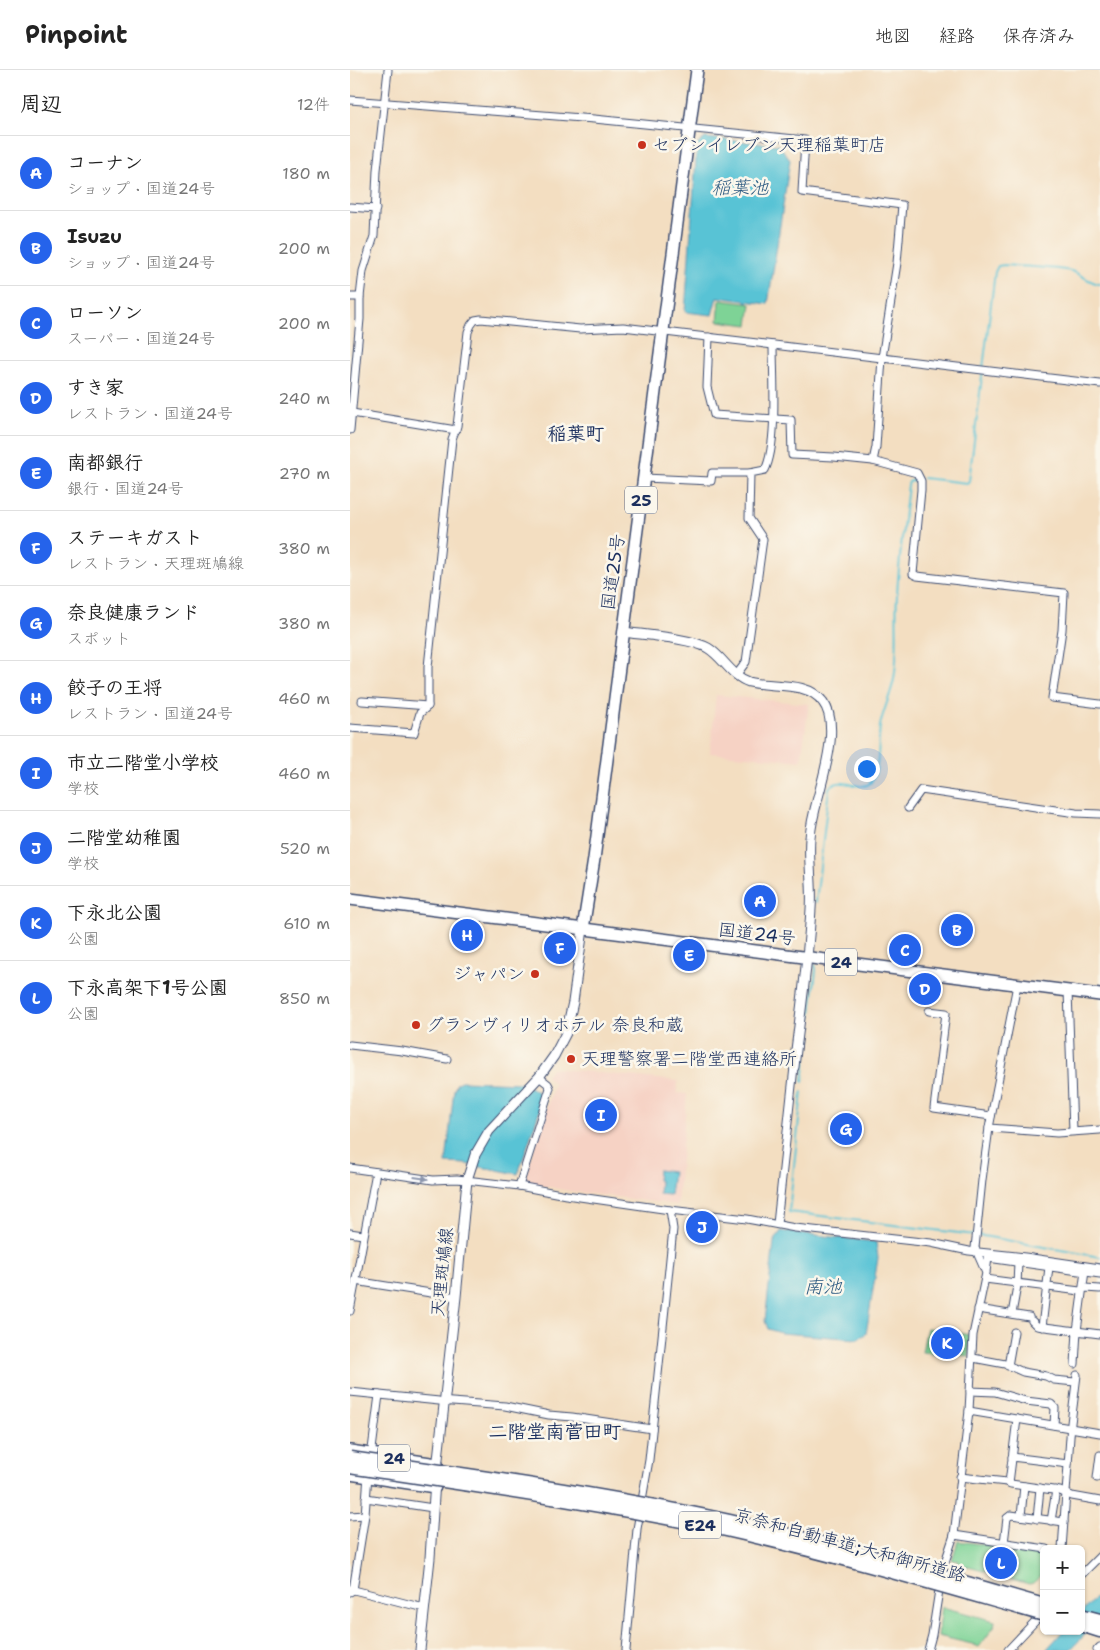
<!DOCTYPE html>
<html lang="ja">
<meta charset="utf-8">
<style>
body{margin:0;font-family:"Shantell Sans","Klee One",sans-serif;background:#f2f2f2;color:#222}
.controls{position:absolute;right:15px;bottom:15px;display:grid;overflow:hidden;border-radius:8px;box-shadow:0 1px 4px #0004}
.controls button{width:45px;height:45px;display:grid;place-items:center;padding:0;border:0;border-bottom:1px solid #e0e0e0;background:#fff;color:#222;font:25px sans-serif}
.you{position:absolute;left:516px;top:698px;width:18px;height:18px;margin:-12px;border:4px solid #fff;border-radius:50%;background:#1a73e8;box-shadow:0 0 0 8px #1a73e833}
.badge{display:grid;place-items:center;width:32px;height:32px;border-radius:50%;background:#2563eb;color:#fff;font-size:16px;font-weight:700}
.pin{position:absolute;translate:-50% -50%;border:2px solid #fff;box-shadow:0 1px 5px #0006}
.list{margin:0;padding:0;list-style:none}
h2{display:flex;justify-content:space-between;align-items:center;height:65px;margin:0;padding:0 20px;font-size:21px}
h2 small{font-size:16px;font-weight:400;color:#767676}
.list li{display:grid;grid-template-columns:32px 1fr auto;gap:15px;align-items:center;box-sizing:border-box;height:75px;padding:0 20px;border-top:1px solid #e0e0e0}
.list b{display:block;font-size:19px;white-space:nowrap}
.list p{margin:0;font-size:16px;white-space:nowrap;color:#767676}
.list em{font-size:16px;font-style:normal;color:#767676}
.map{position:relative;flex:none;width:750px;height:1580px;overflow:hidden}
header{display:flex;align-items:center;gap:30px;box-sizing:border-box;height:70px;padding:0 25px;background:#fff;border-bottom:1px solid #e0e0e0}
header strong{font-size:24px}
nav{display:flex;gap:28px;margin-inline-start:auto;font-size:18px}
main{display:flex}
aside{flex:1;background:#fff}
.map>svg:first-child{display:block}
.built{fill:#f6d2c4}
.green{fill:#7ed396;stroke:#4c817a}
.water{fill:#59c3d5;stroke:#3a799a}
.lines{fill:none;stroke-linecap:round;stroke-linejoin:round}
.stream{stroke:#59c3d5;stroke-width:2}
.minor-casing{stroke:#3b496d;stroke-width:9}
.tertiary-casing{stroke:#3b496d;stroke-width:11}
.secondary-casing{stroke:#3b496d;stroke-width:11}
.trunk-casing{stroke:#3b496d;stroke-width:14}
.motorway-casing{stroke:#3b496d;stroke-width:15}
.minor{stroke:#fff;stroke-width:7}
.tertiary{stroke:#fff;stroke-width:9}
.secondary{stroke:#fff;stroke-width:9}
.trunk{stroke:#fff;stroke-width:11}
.motorway{stroke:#fff;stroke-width:12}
.motorway-bridge-casing{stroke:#3b496d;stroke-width:15;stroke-linecap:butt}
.motorway-bridge{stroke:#fff;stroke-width:12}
.oneway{fill:#8d97ae}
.poi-dot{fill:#c8321e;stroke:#fbf7ec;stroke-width:2}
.labels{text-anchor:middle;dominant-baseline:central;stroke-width:5;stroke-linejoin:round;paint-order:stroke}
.shield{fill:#fbf7ec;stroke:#5e6b89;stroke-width:1}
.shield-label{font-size:16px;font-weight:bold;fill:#1b2f5e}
.poi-label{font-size:18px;fill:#1b2f5e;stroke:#fbf7ec;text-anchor:start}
.street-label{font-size:18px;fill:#1b2f5e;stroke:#fbf7ec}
.water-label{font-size:19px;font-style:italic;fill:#2e5b82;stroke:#fbf7ec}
.neighbourhood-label{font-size:19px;font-weight:bold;fill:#1b2f5e;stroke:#fbf7ec}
</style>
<header>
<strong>Pinpoint</strong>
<nav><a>地図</a><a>経路</a><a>保存済み</a></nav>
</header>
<main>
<aside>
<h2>周辺<small>12件</small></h2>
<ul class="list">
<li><span class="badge">A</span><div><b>コーナン</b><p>ショップ · 国道24号</p></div><em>180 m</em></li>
<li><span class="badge">B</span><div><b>Isuzu</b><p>ショップ · 国道24号</p></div><em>200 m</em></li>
<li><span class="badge">C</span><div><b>ローソン</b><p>スーパー · 国道24号</p></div><em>200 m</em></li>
<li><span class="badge">D</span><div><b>すき家</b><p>レストラン · 国道24号</p></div><em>240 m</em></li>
<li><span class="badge">E</span><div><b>南都銀行</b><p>銀行 · 国道24号</p></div><em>270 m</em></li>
<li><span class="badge">F</span><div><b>ステーキガスト</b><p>レストラン · 天理斑鳩線</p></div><em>380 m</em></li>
<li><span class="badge">G</span><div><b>奈良健康ランド</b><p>スポット</p></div><em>380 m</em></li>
<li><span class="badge">H</span><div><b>餃子の王将</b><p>レストラン · 国道24号</p></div><em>460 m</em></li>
<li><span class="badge">I</span><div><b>市立二階堂小学校</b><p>学校</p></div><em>460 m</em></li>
<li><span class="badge">J</span><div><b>二階堂幼稚園</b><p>学校</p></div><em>520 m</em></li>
<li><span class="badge">K</span><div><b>下永北公園</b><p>公園</p></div><em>610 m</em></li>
<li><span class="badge">L</span><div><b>下永高架下1号公園</b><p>公園</p></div><em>850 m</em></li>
</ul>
</aside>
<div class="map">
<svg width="750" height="1580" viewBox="0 0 750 1580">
<rect width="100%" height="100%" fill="#fbf7ec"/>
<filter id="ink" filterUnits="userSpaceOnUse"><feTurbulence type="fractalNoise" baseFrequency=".02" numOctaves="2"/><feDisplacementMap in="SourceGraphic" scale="10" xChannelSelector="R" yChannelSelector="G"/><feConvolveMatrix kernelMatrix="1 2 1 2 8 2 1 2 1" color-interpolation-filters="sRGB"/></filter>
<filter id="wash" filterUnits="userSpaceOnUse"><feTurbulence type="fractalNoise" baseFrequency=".0096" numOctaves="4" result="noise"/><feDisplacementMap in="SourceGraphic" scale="20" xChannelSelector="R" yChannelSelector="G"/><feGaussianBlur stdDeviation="1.12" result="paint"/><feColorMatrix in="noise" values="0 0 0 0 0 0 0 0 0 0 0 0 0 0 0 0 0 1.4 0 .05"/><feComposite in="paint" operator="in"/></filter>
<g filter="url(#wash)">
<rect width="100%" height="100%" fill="#f3dec1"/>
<g class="built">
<path d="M366 625 459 634 451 691 360 683Z"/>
<path d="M201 998 328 1011 327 1023 337 1024 327 1135 220 1121 174 1112 204 1014 196 1006Z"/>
</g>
<g class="green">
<path d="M370 230 401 234 398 255 368 251Z"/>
<path d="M577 1258 620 1265 619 1286 572 1282Z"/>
<path d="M608 1471 694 1483V1503L683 1513 679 1514 608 1494V1491L602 1490Z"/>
<path d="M592 1537 645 1551 644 1557 629 1577 622 1574 588 1566Z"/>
</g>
<g class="water">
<path d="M355 68 429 75 440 90 418 234 367 227 362 245 335 242 347 75Z"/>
<path d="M111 1011 173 1013 191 1024 193 1030 168 1104 115 1094 96 1093 104 1020 107 1013Z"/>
<path d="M308 1100 323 1102 320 1125 309 1124 310 1111 307 1110Z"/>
<path d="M431 1161 526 1172 528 1188 516 1264 507 1269 431 1263 418 1259 415 1251 424 1172Z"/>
<path d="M750 1523V1549L720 1580H696L713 1561H731V1543Z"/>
</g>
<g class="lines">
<g class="stream">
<path d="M573 408 617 413 619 411 645 202 648 196 654 195C676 197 700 197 721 201 732 204 739 213 750 214"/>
<path d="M466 832 479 718C492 704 511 724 521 712 530 703 528 669 530 656 533 640 541 625 544 609 549 581 545 553 547 525 549 488 554 451 558 415L559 412 568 408"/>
<path d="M453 1012 466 900 465 895"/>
<path d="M452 1022 439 1142 633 1166 750 1187"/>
</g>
</g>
</g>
<g filter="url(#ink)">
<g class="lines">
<g class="minor-casing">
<g id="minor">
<path d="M0 30 244 49 455 70 452 122 552 135 547 193 532 288 526 377 523 391"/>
<path d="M0 137 26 139"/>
<path d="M0 227H10"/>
<path d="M359 267 357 317 364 345 441 350 442 385 484 387 523 391 567 403 571 411V420L563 504 567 506 714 523 712 560 702 628 750 634"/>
<path d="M2 343 106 360"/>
<path d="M0 360 10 249V227L13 201 24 166 27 100 38 0"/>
<path d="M294 408 361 411 362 403H400L415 400C428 374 423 306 423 275"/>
<path d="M387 604 396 592 413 469 399 448 400 403"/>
<path d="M12 631 78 636"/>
<path d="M0 658 64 663 70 643 78 636V597L102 369 107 356 118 262 121 255 125 250 131 249 230 259 273 257 750 314"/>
<path d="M558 738 571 720 726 743 750 744"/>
<path d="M718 921 723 1061"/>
<path d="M579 941 596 943 584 1038 641 1046"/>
<path d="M0 975 52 981 97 989"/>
<path d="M639 1058 707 1063 750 1060"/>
<path d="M0 1098 83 1110 107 1109 169 1116 216 1125 320 1140 397 1149 445 1158 581 1173 619 1181 675 1187 750 1198"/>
<path d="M169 1116 200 1018 198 1014 189 1007"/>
<path d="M427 1154 444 997"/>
<path d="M0 1163 13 1165"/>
<path d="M636 1202 638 1188 750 1204"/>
<path d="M635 1209 730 1221 735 1218 750 1219"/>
<path d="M5 1211 106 1227"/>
<path d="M628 1239 679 1247"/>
<path d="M0 1241 26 1102"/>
<path d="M662 1244 667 1216 668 1192"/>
<path d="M682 1251 687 1256 750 1264"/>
<path d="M692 1257 699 1197"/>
<path d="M623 1288 655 1294 673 1302 696 1306 704 1310 725 1312"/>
<path d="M725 1294 727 1261 735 1201"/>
<path d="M658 1296 664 1262"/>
<path d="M620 1321 645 1322 676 1331 701 1334 705 1338 704 1355"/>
<path d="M0 1322 89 1331 155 1336 199 1345 222 1347 302 1359"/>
<path d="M619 1341 750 1363"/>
<path d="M21 1387 29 1325"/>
<path d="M662 1387 718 1394"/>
<path d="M610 1407 657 1412 661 1414 710 1421 722 1426 750 1431"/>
<path d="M747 1408 750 1385"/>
<path d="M659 1413 667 1349"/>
<path d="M16 1428 83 1438"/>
<path d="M0 1446 15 1445"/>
<path d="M671 1446 674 1416"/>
<path d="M687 1449 690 1418"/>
<path d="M701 1451 706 1420"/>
<path d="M604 1465 696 1479"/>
<path d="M654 1473 657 1448 661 1445 714 1452"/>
<path d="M712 1479 721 1353 727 1305"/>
<path d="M731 1505 750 1486"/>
<path d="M0 1519 70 1537 75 1536"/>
<path d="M0 1522 3 1520 15 1445 18 1405"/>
<path d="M276 1580 287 1459 299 1390 315 1238 323 1159 320 1140"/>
<path d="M578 1580 582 1565 592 1501 604 1465 619 1341 623 1265 636 1203 625 1178 632 1110 639 1058 667 915"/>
<path d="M658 1580 692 1544"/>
<path d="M747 1580 750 1577"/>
</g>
</g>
<g class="tertiary-casing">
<path id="tertiary" d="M273 562C294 565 341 568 358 578 373 587 381 606 399 612 422 618 457 610 473 632 489 652 476 696 470 720 466 735 461 751 460 768 458 792 463 816 461 839 458 892 450 945 444 997"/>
</g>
<g class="secondary-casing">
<g id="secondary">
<path d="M87 1398 106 1227 117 1110 125 1085 139 1061 189 1007 204 986 216 963 223 932 233 859"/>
<path d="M70 1580 80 1488 85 1411"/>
</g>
</g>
<g class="trunk-casing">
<g id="trunk">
<path d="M0 829 750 925"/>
<path d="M233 859 244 789 347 0"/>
<path d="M0 1381 87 1394"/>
<path d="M0 1404 85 1417"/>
</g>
</g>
<g class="motorway-casing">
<g id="motorway">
<path d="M731 1545 750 1550"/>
<path d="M731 1555 750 1561"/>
</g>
</g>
<use href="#minor" class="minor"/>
<use href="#tertiary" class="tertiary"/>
<use href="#secondary" class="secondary"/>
<use href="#trunk" class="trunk"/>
<use href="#motorway" class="motorway"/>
<g class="motorway-bridge-casing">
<g id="motorway-bridge">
<path d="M0 1388C127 1406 254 1424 380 1451 486 1475 590 1505 694 1535"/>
<path d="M0 1397C126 1416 252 1434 376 1460 483 1484 588 1515 694 1545"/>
</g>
</g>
<use href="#motorway-bridge" class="motorway-bridge"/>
</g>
<defs><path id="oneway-solid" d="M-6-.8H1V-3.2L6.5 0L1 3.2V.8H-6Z" transform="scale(1.25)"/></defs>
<use class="oneway" href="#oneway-solid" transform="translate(71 1108) rotate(8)"/>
</g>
<g class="poi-dot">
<circle cx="292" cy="75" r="5"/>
<circle cx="185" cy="904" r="5"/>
<circle cx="66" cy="955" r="5"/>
<circle cx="221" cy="989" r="5"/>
</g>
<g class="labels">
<g class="shield">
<rect x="275" y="416.5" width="32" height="27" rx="4"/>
<rect x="475" y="878.5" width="32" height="27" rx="4"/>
<rect x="28" y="1374.5" width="32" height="27" rx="4"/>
<rect x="329" y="1441.5" width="42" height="27" rx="4"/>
</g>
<g class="shield-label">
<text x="291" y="430">25</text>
<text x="491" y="892">24</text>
<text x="44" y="1388">24</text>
<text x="350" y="1455">E24</text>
</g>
<g class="poi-label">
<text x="302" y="75">セブンイレブン天理稲葉町店</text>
<text x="175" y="904" text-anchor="end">ジャパン</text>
<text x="76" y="955">グランヴィリオホテル 奈良和蔵</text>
<text x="231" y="989">天理警察署二階堂西連絡所</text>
</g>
<g class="street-label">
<text transform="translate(263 502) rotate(-82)">国道25号</text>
<text transform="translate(407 864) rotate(7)">国道24号</text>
<text transform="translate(92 1202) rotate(-84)">天理斑鳩線</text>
<text transform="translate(500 1475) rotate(15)">京奈和自動車道;大和御所道路</text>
</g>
<g class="water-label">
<text x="390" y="117">稲葉池</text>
<text x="473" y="1216">南池</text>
</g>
<g class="neighbourhood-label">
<text x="226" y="363">稲葉町</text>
<text x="205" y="1361">二階堂南菅田町</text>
</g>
</g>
</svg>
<div class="controls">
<button>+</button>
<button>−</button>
</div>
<div class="you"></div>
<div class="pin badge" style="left:410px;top:831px">A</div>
<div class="pin badge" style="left:607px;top:860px">B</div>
<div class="pin badge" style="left:555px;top:880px">C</div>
<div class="pin badge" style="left:575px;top:919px">D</div>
<div class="pin badge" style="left:339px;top:885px">E</div>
<div class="pin badge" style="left:210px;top:878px">F</div>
<div class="pin badge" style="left:496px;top:1059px">G</div>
<div class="pin badge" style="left:117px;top:865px">H</div>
<div class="pin badge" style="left:251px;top:1045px">I</div>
<div class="pin badge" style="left:352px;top:1157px">J</div>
<div class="pin badge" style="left:597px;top:1273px">K</div>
<div class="pin badge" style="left:651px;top:1493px">L</div>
</div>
</main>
